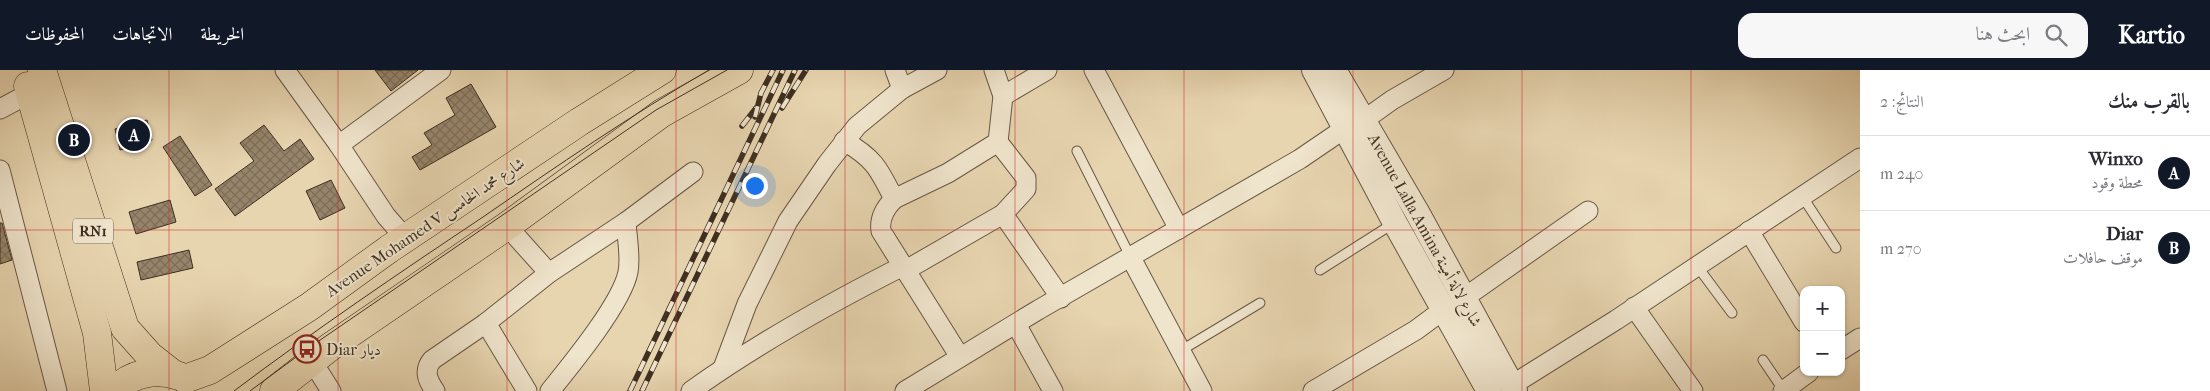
<!DOCTYPE html>
<html lang="ar">
<meta charset="utf-8">
<style>
body{margin:0;font-family:"IM FELL French Canon",Amiri,serif;background:#f7f7f7;color:#2b2b33;direction:rtl}
.controls{position:absolute;right:15px;bottom:15px;display:grid;overflow:hidden;border-radius:10px;box-shadow:0 1px 4px #0004}
.controls button{width:45px;height:45px;display:grid;place-items:center;padding:0;border:0;border-bottom:1px solid #e1e1e2;background:#fff;color:#2b2b33;font:25px sans-serif}
.you{position:absolute;left:754px;top:115px;width:18px;height:18px;margin:-12px;border:4px solid #fff;border-radius:50%;background:#1a73e8;box-shadow:0 0 0 8px #1a73e833}
.badge{display:grid;place-items:center;width:32px;height:32px;border-radius:50%;background:#111827;color:#fff;font-size:16px;font-weight:700}
.pin{position:absolute;translate:-50% -50%;border:2px solid #fff;box-shadow:0 1px 5px #0006}
.list{margin:0;padding:0;list-style:none}
h2{display:flex;justify-content:space-between;align-items:center;height:65px;margin:0;padding:0 20px;font-size:21px}
h2 small{font-size:16px;font-weight:400;color:#7c7c81}
.list li{display:grid;grid-template-columns:32px 1fr auto;gap:15px;align-items:center;box-sizing:border-box;height:75px;padding:0 20px;border-top:1px solid #e1e1e2}
.list b{display:block;font-size:19px;white-space:nowrap}
.list p{margin:0;font-size:16px;white-space:nowrap;color:#7c7c81}
.list em{font-size:16px;font-style:normal;color:#7c7c81}
.icon{flex:none;width:28px;height:28px;fill:none;stroke:currentColor;stroke-width:2;stroke-linecap:round;stroke-linejoin:round}
.map{position:relative;flex:none;width:1860px;height:321px;overflow:hidden;direction:ltr}
header{display:flex;align-items:center;gap:30px;box-sizing:border-box;height:70px;padding:0 25px;background:#111827;color:#fff}
header strong{font-size:24px}
nav{display:flex;gap:28px;margin-inline-start:auto;font-size:18px}
.search{width:350px;height:45px;background:#f7f7f7;display:flex;align-items:center;gap:12px;box-sizing:border-box;padding:0 18px;border-radius:15px;color:#7c7c81;font-size:19px}
main{display:flex}
aside{flex:1;background:#fff}
.map>svg:first-child{display:block}
.building{fill:url(#building-cross-hatch);stroke:#3f2f21}
.lines{fill:none;stroke-linecap:round;stroke-linejoin:round}
.service-casing{stroke:#695845;stroke-width:11}
.minor-casing{stroke:#695845;stroke-width:21}
.tertiary-casing{stroke:#695845;stroke-width:26}
.primary-casing{stroke:#3f2f21;stroke-width:29}
.service{stroke:#efe4cc;stroke-width:9}
.minor{stroke:#efe4cc;stroke-width:19}
.tertiary{stroke:#efe4cc;stroke-width:24}
.primary{stroke:#e7d5b0;stroke-width:28}
.tram{stroke:#3f2f21;stroke-width:1}
.rail-casing{stroke:#3f2f21;stroke-width:5.5}
.rail{stroke:#efe4cc;stroke-width:4;stroke-dasharray:11;stroke-linecap:butt}
.grid{fill:none;stroke:#d62828;stroke-width:1;stroke-opacity:0.55}
.labels{text-anchor:middle;dominant-baseline:central;stroke-width:4;stroke-linejoin:round;paint-order:stroke}
.shield{fill:#efe4cc;stroke:#746554;stroke-width:1}
.shield-label{font-size:15px;font-weight:bold;fill:#3f2f21}
.street-label{font-size:16px;fill:#3f2f21;stroke:#efe4cc}
.poi-label{font-size:16px;fill:#3f2f21;stroke:#efe4cc;text-anchor:start}
</style>
<header>
<strong>Kartio</strong>
<div class="search"><svg class="icon" aria-label="search" viewBox="0 0 24 24"><circle cx="10" cy="10" r="6"/><path d="M15 15l6 6"/></svg>ابحث هنا</div>
<nav><a>الخريطة</a><a>الاتجاهات</a><a>المحفوظات</a></nav>
</header>
<main>
<aside>
<h2>بالقرب منك<small>النتائج: 2</small></h2>
<ul class="list">
<li><span class="badge">A</span><div><b>Winxo</b><p>محطة وقود</p></div><em>240 m</em></li>
<li><span class="badge">B</span><div><b>Diar</b><p>موقف حافلات</p></div><em>270 m</em></li>
</ul>
</aside>
<div class="map">
<svg width="1860" height="321" viewBox="0 0 1860 321">
<defs>
<pattern id="building-cross-hatch" width="8" height="8" patternUnits="userSpaceOnUse" patternTransform="scale(1.25)"><rect width="8" height="8" fill="#96856b"/><path d="M0 0l8 8M0 8l8-8" fill="none" stroke="#7c6d58"/></pattern>
</defs>
<rect width="100%" height="100%" fill="#e7d5b0"/>
<filter id="stains"><feTurbulence type="fractalNoise" baseFrequency=".004" numOctaves="4"/><feColorMatrix values="0 0 0 0 .2 0 0 0 0 .09 0 0 0 0 .02 0 0 0 .5 -.17"/></filter>
<radialGradient id="worn" r=".72"><stop offset=".6" stop-color="#630" stop-opacity="0"/><stop offset="1" stop-color="#630" stop-opacity=".3"/></radialGradient>
<g class="building">
<path d="M375 0H418L391 21Z"/>
<path d="M471 14 496 57 420 100 412 87 432 75 424 63 455 45 446 28Z"/>
<path d="M147 50 152 70 120 80 115 59Z"/>
<path d="M264 55 284 81 300 69 314 89 235 146 215 119 254 91 240 73Z"/>
<path d="M180 66 212 115 195 126 163 77Z"/>
<path d="M331 110 345 138 320 150 306 121Z"/>
<path d="M170 130 176 152 136 164 129 142Z"/>
<path d="M0 153H2L12 190 0 194Z"/>
<path d="M189 180 193 198 141 210 137 192Z"/>
</g>
<g class="lines">
<g class="service-casing">
<g id="service">
<path d="M1077 81 1131 188"/>
<path d="M1802 126 1836 178"/>
<path d="M1697 196 1732 243"/>
<path d="M1320 200 1394 153"/>
<path d="M1180 281 1260 233"/>
<path d="M1763 290 1784 321"/>
</g>
</g>
<g class="minor-casing">
<g id="minor">
<path d="M285 0 339 75 386 146 406 169"/>
<path d="M895 0 902 19"/>
<path d="M1094 0 1179 159"/>
<path d="M1003 26 1047 0"/>
<path d="M0 39 30 23"/>
<path d="M844 71C874 88 879 99 894 129 885 138 879 148 881 161L960 287"/>
<path d="M339 75 441 0"/>
<path d="M0 100 57 321"/>
<path d="M894 129 948 103 998 72 1003 26 994 0"/>
<path d="M1003 144 1061 228"/>
<path d="M507 156 549 203"/>
<path d="M1749 161 1804 252"/>
<path d="M1131 188 1202 321"/>
<path d="M906 200 1003 144 1026 119V108L998 72"/>
<path d="M1464 228 1588 141"/>
<path d="M1634 237 1693 321"/>
<path d="M486 253 527 321"/>
<path d="M1016 254 1053 321"/>
<path d="M1841 280 1860 268"/>
<path d="M312 291 331 321"/>
<path d="M723 298 747 234 788 151 827 94 857 56 902 19 937 0"/>
<path d="M1512 315 1616 250 1860 88"/>
<path d="M435 321C428 311 423 301 432 290L486 253 549 203 626 152 693 102"/>
<path d="M550 321C571 295 622 233 628 202 631 187 627 168 626 152"/>
<path d="M691 321C758 273 830 233 903 196"/>
<path d="M905 321 1038 240 1300 89 1344 59 1364 50 1392 30 1444 0"/>
<path d="M1313 321 1416 260 1443 240"/>
<path d="M1783 321 1809 302"/>
</g>
</g>
<g class="tertiary-casing">
<g id="tertiary">
<path d="M1314 0 1395 153 1489 321"/>
<path d="M1334 0 1417 142 1515 321"/>
</g>
</g>
<g class="primary-casing">
<g id="primary">
<path d="M42 0 125 258 150 286 173 304"/>
<path d="M28 16 97 263 104 321"/>
<path d="M185 309 210 300 309 237 389 179 579 52 662 0"/>
<path d="M114 321C131 303 156 298 179 306"/>
<path d="M274 321 330 277 507 156 662 43 739 0"/>
</g>
</g>
<use href="#service" class="service"/>
<use href="#minor" class="minor"/>
<use href="#tertiary" class="tertiary"/>
<use href="#primary" class="primary"/>
<g class="tram">
<path d="M234 321C315 260 399 203 483 147 557 96 631 45 709 0"/>
<path d="M250 321 307 279 656 40 727 0"/>
</g>
<g class="rail-casing">
<g id="rail">
<path d="M782 38 806 0"/>
<path d="M755 47 761 23 773 0"/>
<path d="M742 56 756 38"/>
<path d="M630 321 783 0"/>
<path d="M642 321 795 0"/>
</g>
</g>
<use href="#rail" class="rail"/>
</g>
<path class="grid" d="M169 0V321M338 0V321M507 0V321M676 0V321M845 0V321M1015 0V321M1184 0V321M1353 0V321M1522 0V321M1691 0V321M0 160H1860"/>
<defs>
<g id="bus-ring" transform="scale(1.4375)"><circle r="9.5" fill="#efe4cc" stroke="#8f2418" stroke-width="1.5"/><path d="M-5-6H5V4H4V6H2V4H-2V6H-4V4H-5ZM-3.5-4V0h7V-4ZM-3.5 1.2v1.5H-2V1.2ZM2 1.2v1.5H3.5V1.2Z" fill="#8f2418"/></g>
</defs>
<g fill-rule="evenodd">
<use href="#bus-ring" x="307" y="279"/>
</g>
<g class="labels">
<rect class="shield" x="73" y="148.5" width="40" height="25" rx="4"/>
<g class="shield-label">
<text x="93" y="161">RN1</text>
</g>
<g class="street-label">
<text transform="translate(425 157) rotate(-34)">Avenue Mohamed V شارع محمد الخامس</text>
<text transform="translate(1425 160) rotate(61)">Avenue Lalla Amina شارع لالة أمينة</text>
</g>
<g class="poi-label">
<text x="326" y="279">Diar ديار</text>
</g>
</g>
<rect width="100%" height="100%" filter="url(#stains)"/>
<rect width="100%" height="100%" fill="url(#worn)"/>
</svg>
<div class="controls">
<button>+</button>
<button>−</button>
</div>
<div class="you"></div>
<div class="pin badge" style="left:134px;top:65px">A</div>
<div class="pin badge" style="left:74px;top:70px">B</div>
</div>
</main>
